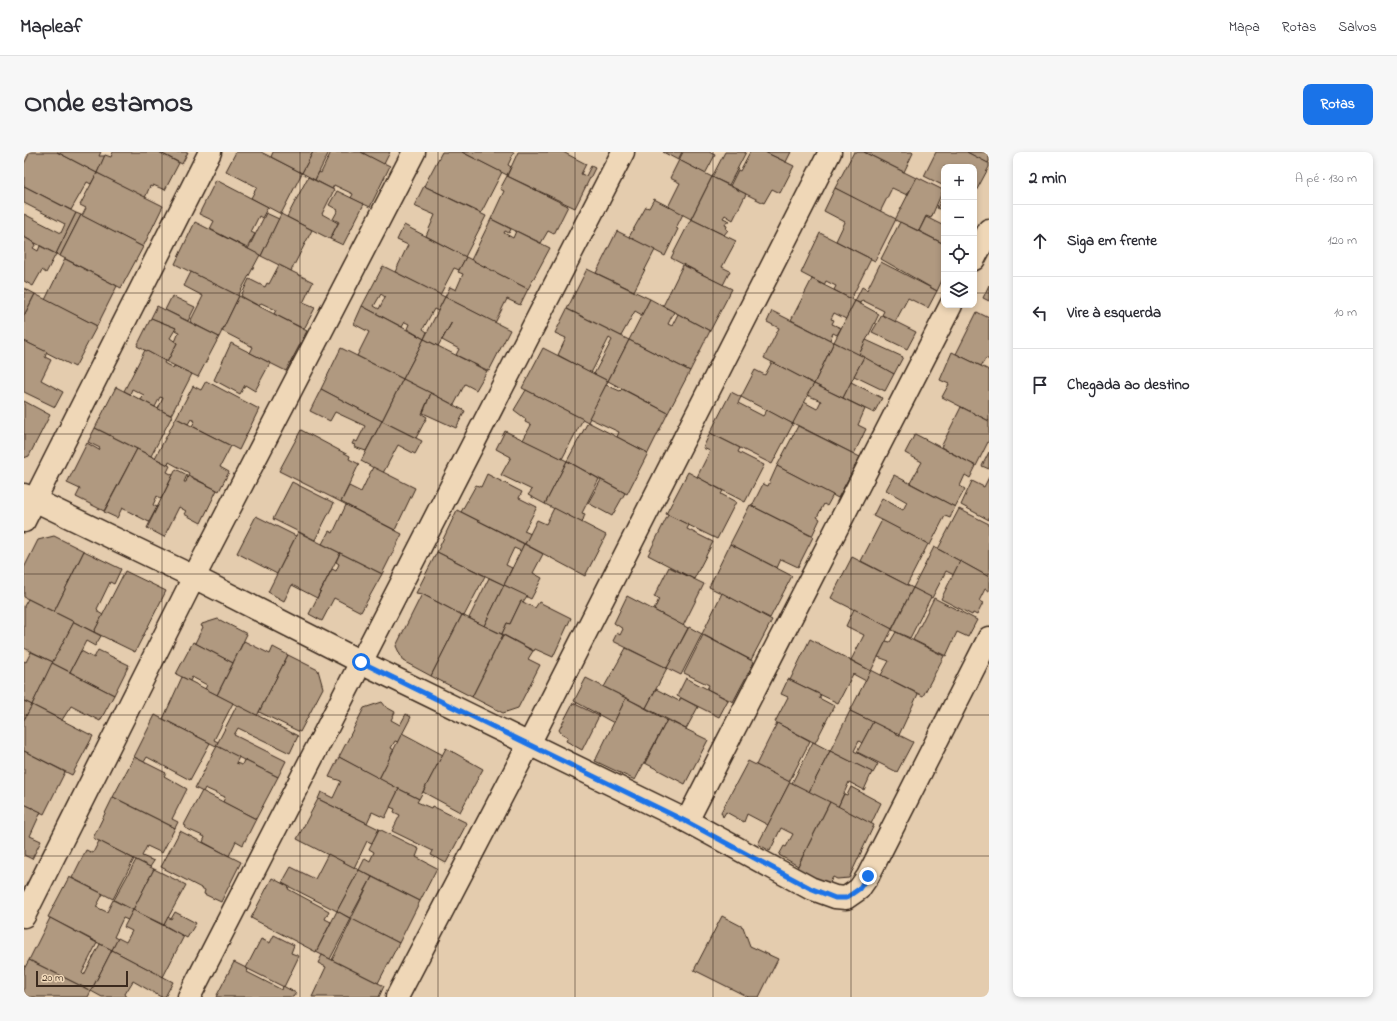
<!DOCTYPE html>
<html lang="pt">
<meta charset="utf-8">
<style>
body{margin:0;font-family:"Indie Flower",sans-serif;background:#f7f7f7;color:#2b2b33}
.controls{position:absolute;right:12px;top:12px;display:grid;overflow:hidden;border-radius:8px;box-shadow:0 2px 6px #0003}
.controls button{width:36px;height:36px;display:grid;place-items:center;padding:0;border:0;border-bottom:1px solid #e1e1e2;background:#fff;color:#2b2b33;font:20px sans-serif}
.scale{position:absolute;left:12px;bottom:10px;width:92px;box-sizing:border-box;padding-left:4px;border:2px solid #3b2a1e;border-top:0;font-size:11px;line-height:14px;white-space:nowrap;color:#3b2a1e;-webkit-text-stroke:3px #efd7b7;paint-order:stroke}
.stop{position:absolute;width:12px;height:12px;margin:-9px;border:3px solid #1a73e8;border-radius:50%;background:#fff}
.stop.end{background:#1a73e8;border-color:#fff;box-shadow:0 1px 4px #0008}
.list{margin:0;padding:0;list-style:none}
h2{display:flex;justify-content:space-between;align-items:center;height:52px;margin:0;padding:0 16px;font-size:17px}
h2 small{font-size:13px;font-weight:400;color:#7c7c81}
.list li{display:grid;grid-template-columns:26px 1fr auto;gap:12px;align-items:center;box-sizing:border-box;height:72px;padding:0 16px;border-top:1px solid #e1e1e2}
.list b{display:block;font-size:15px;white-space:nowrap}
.list em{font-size:13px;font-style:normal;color:#7c7c81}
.icon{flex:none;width:22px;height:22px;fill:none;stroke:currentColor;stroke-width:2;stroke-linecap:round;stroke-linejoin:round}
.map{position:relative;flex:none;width:965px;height:845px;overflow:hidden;border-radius:8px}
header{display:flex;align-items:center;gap:24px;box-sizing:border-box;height:56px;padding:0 20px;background:#fff;border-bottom:1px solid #e1e1e2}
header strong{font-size:19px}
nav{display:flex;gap:22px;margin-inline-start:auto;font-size:14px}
.intro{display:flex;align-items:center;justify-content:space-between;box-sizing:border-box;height:96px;padding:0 24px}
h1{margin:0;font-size:28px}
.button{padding:10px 18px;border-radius:8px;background:#1a73e8;color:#fff;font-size:14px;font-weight:700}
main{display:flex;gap:24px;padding:0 24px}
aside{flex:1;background:#fff;border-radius:8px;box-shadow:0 2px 6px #0003}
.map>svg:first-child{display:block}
.building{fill:#b09980;stroke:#3b2a1e;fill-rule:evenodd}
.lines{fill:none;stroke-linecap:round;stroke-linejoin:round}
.minor-casing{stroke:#3b2a1e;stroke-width:25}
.minor{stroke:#efd7b7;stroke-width:22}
.route{stroke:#1a73e8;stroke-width:5}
.grid{fill:none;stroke:#3b2a1e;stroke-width:1;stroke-opacity:0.55}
</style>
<header>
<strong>Mapleaf</strong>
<nav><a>Mapa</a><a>Rotas</a><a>Salvos</a></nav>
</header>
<div class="intro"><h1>Onde estamos</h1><a class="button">Rotas</a></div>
<main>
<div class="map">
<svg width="965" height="845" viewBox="0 0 965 845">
<rect width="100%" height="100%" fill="#e4ccae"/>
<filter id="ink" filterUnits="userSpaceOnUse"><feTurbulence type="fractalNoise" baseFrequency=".025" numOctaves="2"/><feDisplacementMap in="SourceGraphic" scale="8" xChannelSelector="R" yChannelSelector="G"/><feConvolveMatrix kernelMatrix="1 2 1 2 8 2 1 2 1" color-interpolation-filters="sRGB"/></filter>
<g filter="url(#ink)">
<g class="building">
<path d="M6 0H33L73 21 67 32 63 30 47 58 0 34V12Z"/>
<path d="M33 0H77L75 4H81L73 21Z"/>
<path d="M89 0H135L155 11 141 38 129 33 128 35 126 34 121 46 73 21 81 3 87 5Z"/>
<path d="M135 0H164L158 12Z"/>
<path d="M212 0H237L278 21 257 62 227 46 233 35 202 19Z"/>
<path d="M249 0H289L278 21 247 5Z"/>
<path d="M289 0H305L291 28 278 21Z"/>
<path d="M307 0H337L366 14 346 55 327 46 329 42 310 33 308 37 291 28 295 20 297 21Z"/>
<path d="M337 0H366L360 12Z"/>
<path d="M418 0H438L478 20 457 61 400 34Z"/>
<path d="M438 0H490L484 13 487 15 483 23Z"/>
<path d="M494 0H539L562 12 557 22 562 24 567 14 571 16 551 56 483 24Z"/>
<path d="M639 0H658L654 8Z"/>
<path d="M659 0H685L691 3 681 22 655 8Z"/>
<path d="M701 0H722L705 33 688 25Z"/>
<path d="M726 0H741L770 14 756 41 748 37 740 51 706 34 714 18 716 19Z"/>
<path d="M741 0H767L762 10Z"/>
<path d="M830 0H840L892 26 883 43 868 36 856 60 811 36Z"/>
<path d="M840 0H888L889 1 880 20Z"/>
<path d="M912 0H943L965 11V15L950 43V15H920V34L900 24Z"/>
<path d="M943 0H965V9L964 11Z"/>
<path d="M655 8 688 25 667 67 644 55 656 31 646 26Z"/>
<path d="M73 21 139 54 119 95 58 64 62 56 56 53Z"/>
<path d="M483 24 544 54 530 82 524 79 517 91 467 67 480 39 476 37Z"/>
<path d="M284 25 310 38 298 62 314 71 306 87 263 65Z"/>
<path d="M688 25 722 42 709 68 701 63 699 66 706 69H703L701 73 703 74 702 77 704 78 700 83 667 67Z"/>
<path d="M893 25 919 38 907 66 902 64 895 79 871 68Z"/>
<path d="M192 28 244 55 238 66 235 64 227 80 231 82 223 96 186 77 190 69 175 62Z"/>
<path d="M0 34 52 61 32 102 0 85V62L37 81 41 72 0 51Z"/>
<path d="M400 34 462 64 441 105 402 84 411 63 390 54Z"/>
<path d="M811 36 872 67 851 109 812 89 821 70 800 59Z"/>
<path d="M313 39 340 52 319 93 306 87 315 70 309 67 314 58 305 53Z"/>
<path d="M920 42V59L913 56Z"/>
<path d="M630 47 659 62 652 76 654 77 641 104 605 85 622 55 625 56Z"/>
<path d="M52 61 57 63 36 104 32 102Z"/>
<path d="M242 61 255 67 237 104 224 97Z"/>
<path d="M257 62 288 78 267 119 237 104Z"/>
<path d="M57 63 119 95 97 136 36 104Z"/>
<path d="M902 65 920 74V92L895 79Z"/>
<path d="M467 67 487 77 485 81 481 79 480 81 489 86 492 79 526 96 504 137 447 108Z"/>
<path d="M667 67 712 89 698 115 706 119 699 133 647 106Z"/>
<path d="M171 70 236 103 214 144 151 112Z"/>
<path d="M876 70 920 92V124L913 139 857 107Z"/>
<path d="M380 73 442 105 435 118 430 116 416 143 371 120 384 93 373 88Z"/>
<path d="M593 79 631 98 610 139 572 121Z"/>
<path d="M796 81 847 107 827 147 810 138 812 134 802 129 800 133 777 121Z"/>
<path d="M0 85 12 92 9 96 14 99 16 94 32 102 22 121 18 118 9 134 0 129Z"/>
<path d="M442 105 504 137 496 153 483 147 471 171 421 145 426 135 432 138 439 122 434 120Z"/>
<path d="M41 107 93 134 73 174 21 148Z"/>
<path d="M857 110 913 139 904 156 884 146 871 170 858 163 860 159 838 148 836 151 831 149 838 135 843 138Z"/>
<path d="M255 113 289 130 279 151 291 156 280 177 250 162 252 158 237 151 235 154 217 144 225 127 241 135 243 131 245 132Z"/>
<path d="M659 113 708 137 686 179 639 154Z"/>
<path d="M359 114 421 145 414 159 410 157 399 177 403 180 400 187 383 177 385 172 381 170 378 175 338 154ZM357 142 361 145 355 157 350 154Z"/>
<path d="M563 117 626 147 618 163 611 159 597 184 543 157Z"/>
<path d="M167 120 215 144 195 185 166 170 179 144 160 134Z"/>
<path d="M788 127 831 149 822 167 810 161 807 167 810 168 808 172 817 176 813 183 809 181 806 188 767 168Z"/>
<path d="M965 133V149L959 146Z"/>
<path d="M0 136 11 142 0 164Z"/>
<path d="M11 142 73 174 51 215 0 189V164Z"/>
<path d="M148 144 171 155 164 169 141 158Z"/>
<path d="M215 144 283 179 262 219 226 201 229 195 198 179Z"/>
<path d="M421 145 486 178 465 219 432 203 435 197 418 188 428 170 414 194 400 187Z"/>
<path d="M626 147 650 160 644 172 648 174 654 162 686 179 666 219 605 188Z"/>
<path d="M831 149 855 162 835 203 810 190Z"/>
<path d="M133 154 195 185 174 225 143 210 153 191 151 190 155 180 150 178 152 176 127 166Z"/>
<path d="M338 154 400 187 379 227 333 204 345 180 330 172Z"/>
<path d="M543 157 605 188 584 229 570 222 588 188 585 186 567 221 534 203 542 186 531 181Z"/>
<path d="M748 159 810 190 790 232 740 206 755 176 743 170Z"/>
<path d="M953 160 965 166V208L962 206 957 214 932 202Z"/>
<path d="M858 163 892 180 883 197 848 180Z"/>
<path d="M127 166 152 176 146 186 153 191 143 210 113 194Z"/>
<path d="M400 187 463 219 452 238 441 232 430 253 379 227Z"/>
<path d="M605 188 666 219 644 261 584 229Z"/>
<path d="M842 188 879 205 870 222 835 203Z"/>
<path d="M0 189 23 200 21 205 27 208 17 228 39 240 31 255 0 240Z"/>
<path d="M810 190 840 205 819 246 790 232Z"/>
<path d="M207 191 246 211 231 239 221 233 216 242 190 228Z"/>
<path d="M317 196 379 227 358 269 297 237Z"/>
<path d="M519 196 584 229 564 270 498 236Z"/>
<path d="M121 198 141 209 140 211 149 216 150 214 168 222 147 263 134 257 139 246 136 245 131 255 117 248 120 243 108 237 106 242 100 239Z"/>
<path d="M928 200 965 218V269L918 245 925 232 916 228Z"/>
<path d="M840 205 870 222 861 239 830 224Z"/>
<path d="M748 210 790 232 769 272 717 245 731 218 741 223Z"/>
<path d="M379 227 407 241 398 262 403 265 392 286 358 269Z"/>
<path d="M182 229 235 257 215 298 168 274 171 269 167 267 164 272 152 266 169 234 177 238Z"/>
<path d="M827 230 858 246 850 261 819 246Z"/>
<path d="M790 232 841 257 834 273 842 277 830 302 769 271 780 250 793 257 797 249 783 243Z"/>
<path d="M582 233 596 239 598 237 644 261 624 301 593 285 595 280 565 266Z"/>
<path d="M92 235 148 264 127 304 71 276Z"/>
<path d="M297 237 358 269 342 299 330 295 331 293 328 292 330 288 333 290 341 274 311 260 306 269 286 259Z"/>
<path d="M502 238 559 267 538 307 499 288 507 273 501 270 502 267 490 258Z"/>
<path d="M707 240 717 245 714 251 739 264 743 258 769 272 748 312 686 281Z"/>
<path d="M407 241 441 259 432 276 399 261Z"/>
<path d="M0 249 26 263 5 304 0 306Z"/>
<path d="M937 255 965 269V288L952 314 917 295Z"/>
<path d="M152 266 207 294 196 315 205 320 195 339 164 323 165 321 145 310 144 313 131 306Z"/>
<path d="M358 269 398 289 391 302 374 293 359 321 337 309Z"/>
<path d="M564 270 624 301 603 342 543 309Z"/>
<path d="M774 274 836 305 814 346 753 314Z"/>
<path d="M71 276 113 297 80 359 52 345 56 337 43 331 63 291 75 298 76 296 64 290Z"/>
<path d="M277 278 326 304 325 307 335 312 317 350 255 319Z"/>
<path d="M481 279 543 309 521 352 504 343 508 338 477 323 487 305 472 297Z"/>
<path d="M686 281 716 296 714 300 740 313 721 350 673 325 686 299 679 296Z"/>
<path d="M891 282 952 314 946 326 941 323 936 334 941 337 931 355 886 331 898 310 881 301Z"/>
<path d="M113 297 146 314 143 320 149 323 137 347 133 344 129 353 133 355 125 370 98 356 93 366 80 360Z"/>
<path d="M965 300V317L958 314Z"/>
<path d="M543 309 575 327 558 361 561 362 558 371 521 352Z"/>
<path d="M753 314 809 343 803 354 800 352 793 365 796 367 788 384 728 354 739 332 744 334Z"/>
<path d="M349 315 391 336 371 378 317 350 325 334 337 340Z"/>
<path d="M152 317 163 323 160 330H162L164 324 193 338 177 371 160 362 162 359 155 355 140 385 123 376Z"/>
<path d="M664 320 699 339 697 342 712 350 693 387 642 362Z"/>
<path d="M463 322 498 340 495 346 513 355 500 379 507 382 501 392 437 360 452 333 457 335Z"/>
<path d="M870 323 931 355 926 366 921 364 906 393 849 364 858 346 879 358 883 350 862 338Z"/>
<path d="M965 325V368L937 353 948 329 960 335Z"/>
<path d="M577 328 601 341 588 364 564 351Z"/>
<path d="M268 330 310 351 291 388 249 367Z"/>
<path d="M322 353 378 382 358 422 298 392 305 379 309 381Z"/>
<path d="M726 353 789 385 774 415 757 407 753 416 706 392Z"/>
<path d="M530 356 582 383 561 424 501 392 513 368 522 372Z"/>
<path d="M935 357 965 372V425L914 397Z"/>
<path d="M433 358 500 392 497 399 490 396 482 413 488 416 480 433 413 400Z"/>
<path d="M644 363 665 373 663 377 689 390 670 427 624 403Z"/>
<path d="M232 364 272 384 253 422 213 401Z"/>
<path d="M858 368 904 392 883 433 837 409Z"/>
<path d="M274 380 316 401 293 446 268 433 260 449 244 440Z"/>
<path d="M30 384 60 399 30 460 0 445V416L14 388Z"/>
<path d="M500 392 519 402 509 421 518 426 507 447 480 433Z"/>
<path d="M706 392 768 424 746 466 685 435Z"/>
<path d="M910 395 936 409 930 423 922 419 908 446 889 436Z"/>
<path d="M60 399 97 417 90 432 86 430 73 457 74 458V460L79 463 70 480 30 460Z"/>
<path d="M413 400 461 424 440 464 398 442 392 441Z"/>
<path d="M316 401 358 422 337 460 310 446 298 469 285 462 308 417 312 419 315 412 312 410Z"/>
<path d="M828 405 889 436 868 477 807 446Z"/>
<path d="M936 409 965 425V439L961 437 955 449 959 451 953 463 949 461 948 463 917 447Z"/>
<path d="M645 415 680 432 659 474 630 458 635 447 630 445Z"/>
<path d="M101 419 142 439 111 500 70 480Z"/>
<path d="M465 426 480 433 460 474 445 466Z"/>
<path d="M480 433 503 444 499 450 497 449 486 472 483 471 478 482 460 474Z"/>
<path d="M889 436 907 445 886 486 868 478Z"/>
<path d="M698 441 748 468 727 508 678 482Z"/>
<path d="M398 442 438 463 407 524 379 509 372 494Z"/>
<path d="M603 444 664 476 643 516 589 489 593 481 596 483 599 477 590 471Z"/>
<path d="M910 446 953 468 944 485 933 480 922 504 889 488Z"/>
<path d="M4 447 50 470 29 510 0 496V454Z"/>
<path d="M497 449 511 456 515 450 547 466 529 505 511 497 510 499 478 482 483 471 486 472Z"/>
<path d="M830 457 868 477 847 519 827 508 840 483 822 474Z"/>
<path d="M438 463 479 483 448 545 407 524Z"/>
<path d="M194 467 223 482 209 511 171 491 179 475 177 474 178 472Z"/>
<path d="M50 470 77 484 71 494 62 489 46 520 28 511Z"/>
<path d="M665 475 678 482 657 523 643 516Z"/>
<path d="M872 480 920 504 899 544 857 523 865 509 854 505 862 489 866 490Z"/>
<path d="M479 483 509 499 504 507 516 513 494 556 479 561 448 545Z"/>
<path d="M679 483 730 510 709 550 683 537 685 533 660 521Z"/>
<path d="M786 487 847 519 842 529 829 522 814 551 766 528Z"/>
<path d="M220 489 246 502 249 495 264 503 233 564 193 543Z"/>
<path d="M169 490 209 511 193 543 181 537 183 533 168 525 166 529 152 522Z"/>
<path d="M602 496 643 516 622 556 580 535Z"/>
<path d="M74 498 105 513 90 543 46 520 57 499 70 506Z"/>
<path d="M7 500 29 510 8 553 0 549V509L2 510Z"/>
<path d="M264 503 294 518 299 536 276 580 235 560Z"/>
<path d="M28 511 90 543 76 569 47 554 38 568 8 553Z"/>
<path d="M847 518 894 542 875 583 826 559Z"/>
<path d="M158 525 209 551 190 588 194 590 192 594 139 567Z"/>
<path d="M562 526 602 546 590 571 550 549Z"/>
<path d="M662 526 704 548 695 565 653 544Z"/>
<path d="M764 527 797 543 795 546 810 554 791 591 751 570 764 545 757 542Z"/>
<path d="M632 537 655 549 657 546 674 555 662 577 622 556Z"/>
<path d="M602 546 643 568 611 628 571 609Z"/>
<path d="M0 549 8 553 0 568Z"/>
<path d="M358 550 362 555 371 560 367 568 376 573 382 562 387 565 374 590 371 589 367 596 370 598 355 627 315 605 340 556Z"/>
<path d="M549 551 575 564 558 598 542 589 544 585 537 581 535 578Z"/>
<path d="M8 553 69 584 48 623 0 599V568Z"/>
<path d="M213 553 274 584 266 601 214 576 210 583 262 609 254 625 192 594Z"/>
<path d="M826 559 849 570 838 591 835 589 830 599 854 612 849 621 806 599Z"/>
<path d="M131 563 186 591 166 628 123 605 120 610 110 605Z"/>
<path d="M643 568 684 588 661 632 621 611Z"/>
<path d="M849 570 889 590 873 620 833 600Z"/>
<path d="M753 571 786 589 765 630 732 613Z"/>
<path d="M378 581 419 603 395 647 355 627Z"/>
<path d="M789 590 806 599 785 640 768 631Z"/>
<path d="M193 594 215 605 212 611 218 613 220 608 254 625 232 667 199 650 201 645 181 636 179 640 171 636Z"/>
<path d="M422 596 459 617 436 660 399 640Z"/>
<path d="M0 599 41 620 20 662 0 652Z"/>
<path d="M806 599 848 620 840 638 825 630 814 655 785 640Z"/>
<path d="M110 605 142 621 140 624 163 637 148 667 154 670 151 676 89 645Z"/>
<path d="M315 605 375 637 361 666 348 660 343 671 294 647 297 640 309 646 317 629 305 625Z"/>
<path d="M724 609 766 630 744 673 723 662 720 670 702 660 699 665 697 660Z"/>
<path d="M766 630 806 650 774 714 755 703 760 694 762 695 769 682 757 676 746 699 734 692Z"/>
<path d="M827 635 857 651 847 672 814 655 820 642 823 643Z"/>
<path d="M375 637 395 647 393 650 407 656 408 654 443 671 422 711 407 703 409 699 368 679 376 663 370 660 371 657 366 655Z"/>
<path d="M178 639 232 667 219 693 212 689 205 704 179 690 181 685 161 676 162 674 160 673Z"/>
<path d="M89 645 151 676 138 701 123 694 118 704 130 709 126 715 69 686Z"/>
<path d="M294 647 355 677 348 691 343 689 330 716 273 687Z"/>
<path d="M806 650 850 673 825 726 813 727 809 725 804 734 772 718Z"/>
<path d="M0 652 17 660 6 684 17 689 8 707 0 703Z"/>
<path d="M355 677 395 697 392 705 413 716 396 749 335 718 341 706 346 709 350 700 345 697Z"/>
<path d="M156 679 217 710 197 750 180 742 181 738 137 715Z"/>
<path d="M75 689 110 707 89 747 48 726 62 698 69 701Z"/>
<path d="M304 702 335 718 313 759 258 731 267 715 291 727Z"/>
<path d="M112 708 130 717 109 758 90 748Z"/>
<path d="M130 717 162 733 140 773 109 758Z"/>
<path d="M335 718 348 725 326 766 313 759Z"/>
<path d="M45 725 79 742 72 755 83 760 89 748 109 758 104 768 99 766 90 785 94 787 88 798 24 765Z"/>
<path d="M348 725 396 749 375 791 327 767Z"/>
<path d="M248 726 265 735 264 737 305 759 301 767 307 770 292 800 227 766Z"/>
<path d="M109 758 160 784 139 825 88 798 94 786 102 790 108 779 100 775Z"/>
<path d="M313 759 327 767 306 807 292 800Z"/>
<path d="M151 760 172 771 163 786 140 773 144 765 147 767Z"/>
<path d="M698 764 719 775 726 794 754 807 735 845H724L670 818Z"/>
<path d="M26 766 73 791 58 821 60 823 76 792 88 798 67 839 5 808Z"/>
<path d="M328 767 375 791 354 831 308 808Z"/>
<path d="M250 783 270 793 267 801 275 804 260 835 222 816 237 787 246 791Z"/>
<path d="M88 798 149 830 141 845H137L109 829 101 842 103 845H78L67 839Z"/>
<path d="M298 803 360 834 355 845H288L302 815 294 811Z"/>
<path d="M5 808 67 839 64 845H0V817Z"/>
<path d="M210 810 224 817 223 820 258 838 259 834 272 841 269 845H192Z"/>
</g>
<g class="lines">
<g class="minor-casing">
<g id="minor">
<path d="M950 107 965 78"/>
<path d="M0 343 170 425 337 510 663 669 786 736 811 745 822 746 835 737 844 724 965 486"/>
<path d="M0 369 186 0"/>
<path d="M663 669 927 153"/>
<path d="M0 764 170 425 390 0"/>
<path d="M165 845 599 0"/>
<path d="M373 845 505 592 806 0"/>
</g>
</g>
<use href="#minor" class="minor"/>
</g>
</g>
<g class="lines" filter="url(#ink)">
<path class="route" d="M337 510 663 670 786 736 811 746H822L835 737 844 724"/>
</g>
<path class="grid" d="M138 0V845M276 0V845M414 0V845M551 0V845M689 0V845M827 0V845M0 141H920M950 141H965M0 282H965M0 422H965M0 563H965M0 704H965"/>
</svg>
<div class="controls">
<button>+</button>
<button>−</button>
<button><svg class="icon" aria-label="locate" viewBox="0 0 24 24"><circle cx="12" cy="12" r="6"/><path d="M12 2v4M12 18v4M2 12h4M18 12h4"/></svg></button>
<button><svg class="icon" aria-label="layers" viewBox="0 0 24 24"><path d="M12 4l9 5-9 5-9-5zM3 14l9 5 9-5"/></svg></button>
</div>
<div class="scale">20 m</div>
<div class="stop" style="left:337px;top:510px"></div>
<div class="stop end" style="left:844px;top:724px"></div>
</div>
<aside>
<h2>2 min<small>A pé · 130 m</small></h2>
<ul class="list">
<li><svg class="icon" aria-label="ahead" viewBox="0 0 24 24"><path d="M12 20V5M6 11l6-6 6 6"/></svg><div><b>Siga em frente</b></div><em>120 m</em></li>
<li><svg class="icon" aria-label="left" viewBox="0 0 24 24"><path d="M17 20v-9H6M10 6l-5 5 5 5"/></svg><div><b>Vire à esquerda</b></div><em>10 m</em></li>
<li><svg class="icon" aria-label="arrive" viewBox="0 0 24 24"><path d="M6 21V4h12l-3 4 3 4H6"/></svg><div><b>Chegada ao destino</b></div></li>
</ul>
</aside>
</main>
